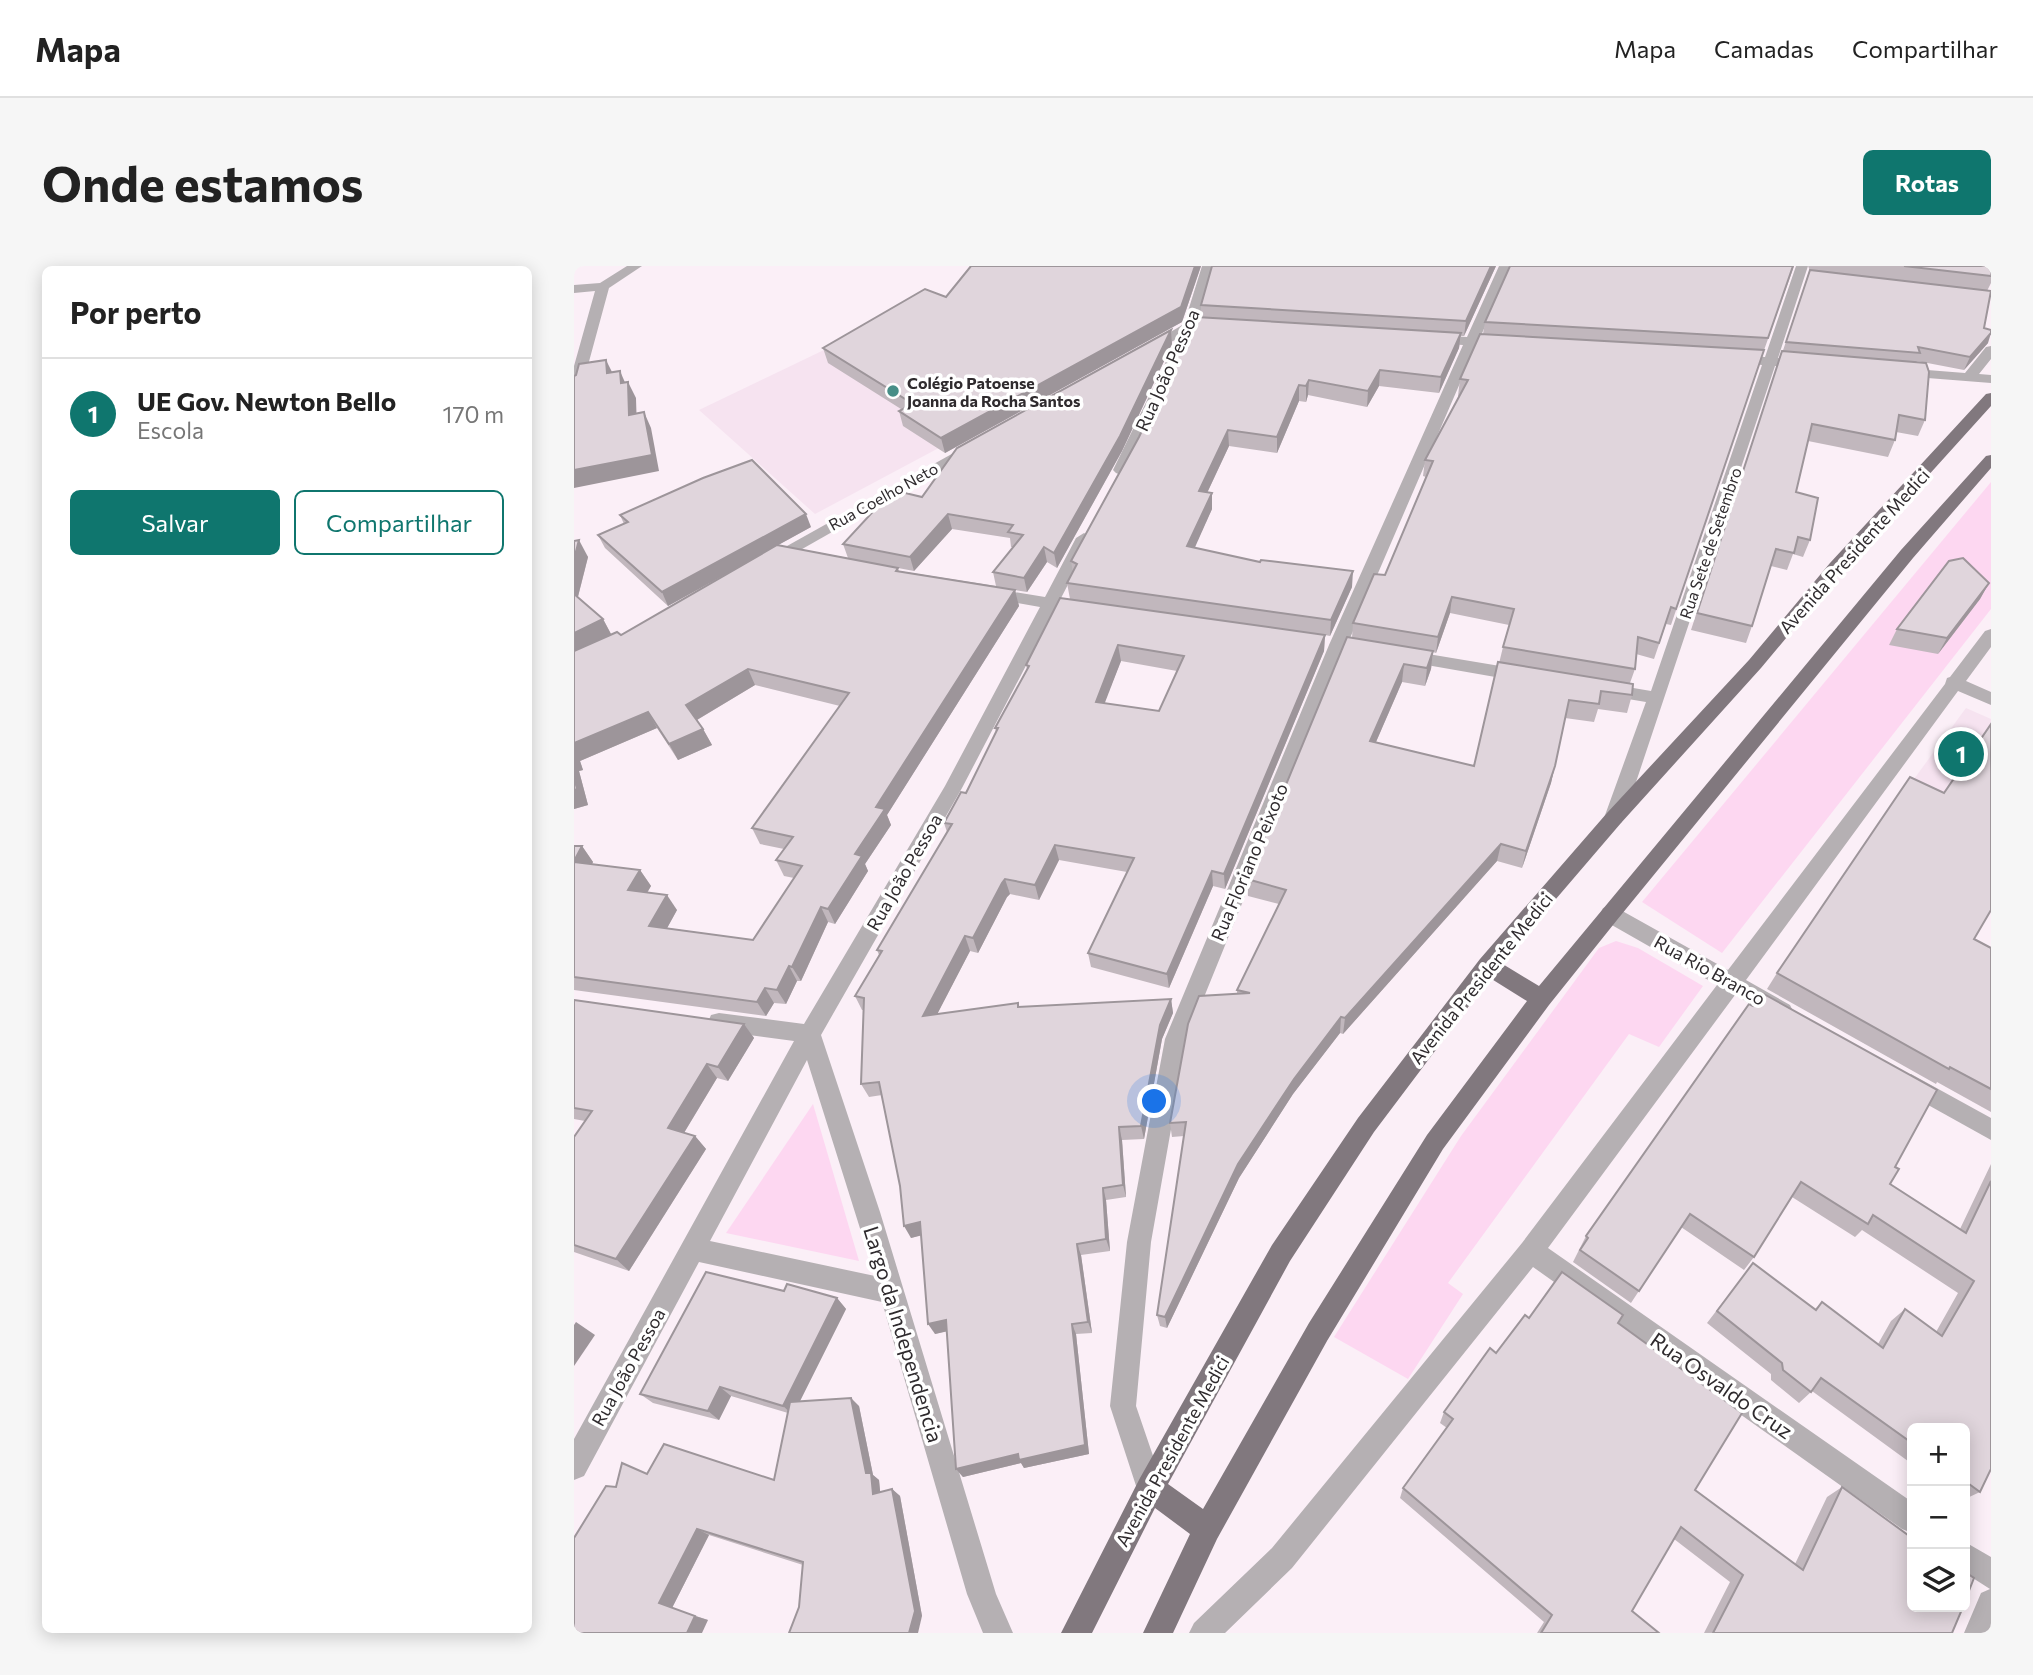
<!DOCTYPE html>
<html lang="pt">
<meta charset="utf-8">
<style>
body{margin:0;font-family:Commissioner,sans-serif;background:#f6f6f6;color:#222}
.controls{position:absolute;right:21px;bottom:21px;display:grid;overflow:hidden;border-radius:10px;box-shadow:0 4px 18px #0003}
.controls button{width:63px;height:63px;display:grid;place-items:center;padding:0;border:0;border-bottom:2px solid #e0e0e0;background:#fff;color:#222;font:35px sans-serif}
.you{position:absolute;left:581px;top:836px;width:24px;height:24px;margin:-18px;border:5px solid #fff;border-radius:50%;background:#1a73e8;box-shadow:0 0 0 10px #1a73e833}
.badge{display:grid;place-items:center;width:46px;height:46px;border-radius:50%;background:#0f766e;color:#fff;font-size:23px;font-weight:700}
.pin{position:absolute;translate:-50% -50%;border:4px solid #fff;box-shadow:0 2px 7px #0006}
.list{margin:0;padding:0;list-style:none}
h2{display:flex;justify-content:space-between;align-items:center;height:91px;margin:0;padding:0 28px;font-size:30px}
h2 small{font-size:23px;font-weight:400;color:#767676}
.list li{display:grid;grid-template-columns:46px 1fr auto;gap:21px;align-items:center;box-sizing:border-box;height:112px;padding:0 28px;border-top:2px solid #e0e0e0}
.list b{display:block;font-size:26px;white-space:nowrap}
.list p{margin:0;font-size:23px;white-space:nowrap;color:#767676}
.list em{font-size:23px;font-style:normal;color:#767676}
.actions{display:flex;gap:14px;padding:21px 28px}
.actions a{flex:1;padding:16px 0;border:2px solid #0f766e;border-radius:10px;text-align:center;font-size:24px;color:#0f766e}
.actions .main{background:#0f766e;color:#fff}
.icon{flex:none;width:38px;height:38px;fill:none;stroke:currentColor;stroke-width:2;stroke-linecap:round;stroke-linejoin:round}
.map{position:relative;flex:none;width:1417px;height:1367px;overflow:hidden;border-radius:10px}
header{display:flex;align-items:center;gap:42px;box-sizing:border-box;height:98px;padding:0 35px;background:#fff;border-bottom:2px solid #e0e0e0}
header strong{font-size:33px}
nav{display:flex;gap:38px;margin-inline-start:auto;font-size:24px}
.intro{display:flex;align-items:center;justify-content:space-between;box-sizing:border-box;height:168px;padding:0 42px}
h1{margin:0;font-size:49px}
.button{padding:18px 32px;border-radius:10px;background:#0f766e;color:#fff;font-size:24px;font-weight:700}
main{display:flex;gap:42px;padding:0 42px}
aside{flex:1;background:#fff;border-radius:10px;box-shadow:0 4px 18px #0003}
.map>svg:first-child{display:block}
.built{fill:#f6e3f0}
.green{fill:#fdd7f1}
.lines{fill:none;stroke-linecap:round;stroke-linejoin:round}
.street{fill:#b5b0b3;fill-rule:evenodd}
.primary{fill:#81787e;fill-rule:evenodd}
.wall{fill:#c1b7bd;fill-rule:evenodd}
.shaded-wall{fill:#9d959a}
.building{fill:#e0d5dc;stroke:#9d959a;stroke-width:2;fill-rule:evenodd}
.poi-dot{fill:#478e87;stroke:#fff;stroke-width:2.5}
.labels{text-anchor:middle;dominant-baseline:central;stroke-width:7;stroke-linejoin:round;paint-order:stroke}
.far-poi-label{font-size:16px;font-weight:bold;fill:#2f2b2e;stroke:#fff;text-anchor:start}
.far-street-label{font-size:16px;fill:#2f2b2e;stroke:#fff}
.street-label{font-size:18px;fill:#2f2b2e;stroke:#fff}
.near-street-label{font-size:21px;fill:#2f2b2e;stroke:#fff}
</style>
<header>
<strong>Mapa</strong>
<nav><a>Mapa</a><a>Camadas</a><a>Compartilhar</a></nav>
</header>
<div class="intro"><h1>Onde estamos</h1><a class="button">Rotas</a></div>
<main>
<aside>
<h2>Por perto<small></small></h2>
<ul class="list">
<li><span class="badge">1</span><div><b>UE Gov. Newton Bello</b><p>Escola</p></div><em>170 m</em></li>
</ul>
<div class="actions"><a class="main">Salvar</a><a>Compartilhar</a></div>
</aside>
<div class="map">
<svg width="1417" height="1367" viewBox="0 0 1417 1367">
<rect width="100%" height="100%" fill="#fbeff7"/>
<g class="built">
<path d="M354 34 509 105 241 248 125 144Z"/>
<path d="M1392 442 1417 453V566L1332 524Z"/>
</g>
<g class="green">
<path d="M1417 216V343L1148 687 1068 636Z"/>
<path d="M1042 675 1064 682 1129 720 1085 781 1055 768 874 1017 889 1028 834 1113 760 1071 887 870 1025 682Z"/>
<path d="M239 838 285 995 152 967Z"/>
</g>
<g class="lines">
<g class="street">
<path d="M53 0H68L35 22 7 125 0 129V100L21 25 0 27V19L26 17Z"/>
<path d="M628 0H640L624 57 647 58 654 62 647 66 621 64 555 204 547 209 542 207 539 204 603 73 573 88 566 84 610 58Z"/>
<path d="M925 0H937L906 72 930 74 937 78 930 82 902 80 773 379 613 773 577 976 562 1140 590 1222 586 1232 576 1236 566 1232 536 1140 553 976 591 773 755 379 889 79 857 77 850 73 857 69 893 71Z"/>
<path d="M1222 0H1234L1204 92 1234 94 1241 98 1234 102 1201 100 1050 552 1047 557 1040 559 1033 557 1030 552 1072 436 1030 429 1021 423 1030 417 1077 425 1188 99 1157 96 1150 92 1157 88 1191 91Z"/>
<path d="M1417 80V93L1405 108 1417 109V117L1328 110 1321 106 1328 102 1391 107 1412 81Z"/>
<path d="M401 175 406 176 408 179 406 182 200 299 194 300 186 295Z"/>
<path d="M510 267 518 272 486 334 494 339 492 343 481 344 388 522 247 769 306 946 422 1328 439 1367H409L393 1328 308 1036 125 996 10 1210 0 1214V1173L220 775 145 765 137 763 134 756 137 749 145 747 230 758 371 520 466 341 415 332 407 327 415 322 471 331 502 272ZM233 794 301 1010 136 975Z"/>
<path d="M1417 363V381L1392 415 1417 426V439L1384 425 1172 714 1216 739 1219 745 1216 751C1199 757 1176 737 1161 729L974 982 1338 1236V1267L1328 1263 959 1001 718 1302 651 1367H615L620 1357 698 1282 948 977 1143 719 1029 654 1026 648 1029 642 1036 640 1043 642 1154 704 1371 418 1373 412 1376 411 1411 365Z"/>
<path d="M830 384 950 404 959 410 950 416 824 394 821 390Z"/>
<path d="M1337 808 1417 852V874L1329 825 1326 818 1329 811Z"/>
<path d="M1391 1276 1417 1291V1367H1390L1407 1327 1416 1323 1391 1307Z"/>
</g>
<path class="primary" d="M1417 127V140L1268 305 1187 402 1047 557 927 697 965 720 1327 284 1412 190 1417 189V202L1339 292 1043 654 975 739 869 883 753 1075 643 1273 599 1367H569L616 1268 581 1242 518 1367H487L566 1212 698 979 784 852 906 693 1033 547 1175 394 1256 297 1412 128ZM916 712 953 735 853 869 735 1057 629 1243 594 1218 716 995 800 866Z"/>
</g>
<g class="wall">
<path d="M397 0H627L608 56 371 187 329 160 325 145 327 143 254 97 249 82 372 31Z"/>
<path d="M638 0H922L890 70H887L885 82 865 127 805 120 793 141 734 129 732 136 725 135 703 187 655 180 633 227 638 243 620 282 778 321 756 370 751 369 750 385 651 623 639 620 595 722 517 701 514 687 553 606 485 594 465 634 436 628 433 631 404 687 396 685 363 748 444 737 445 741 597 733 599 747 588 773 570 873 548 874 552 931 532 934 536 985 507 989 518 1067 502 1068 515 1188 450 1202 447 1197 389 1211 382 1203 373 1065 361 1068 347 969 337 972 308 829 295 831 287 818 290 744H288L281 730 305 689 303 684 373 566 370 557 392 527 422 466 421 462 453 403 452 399 496 333 493 317 499 307 497 295 565 171 627 51V39ZM547 395 603 405 585 445 530 437Z"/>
<path d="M935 0H1220L1189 87 1097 359 1092 358 1080 393 1062 388 1061 403 1056 417 1058 429 1053 447 1024 443 1020 456 991 452 977 517 948 602 923 595 769 768 766 767 719 828 665 912 593 1062 586 1060 583 1049 610 870 598 871 596 857 663 728V724L705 638 674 630 673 613 778 372 779 357 811 309 852 211 849 210 851 194 886 130H884L886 113 909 68 911 56ZM876 347 935 359 929 381 900 500 802 476 828 416 851 420 857 403 859 386 862 387Z"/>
<path d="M1234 0H1417V17L1413 25 1410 62 1414 77 1390 104 1343 95 1342 96 1351 154 1344 170 1322 166 1321 174 1314 191 1234 175 1222 226 1236 274 1229 291 1219 288 1213 304 1197 300 1178 360 1172 377 1117 364 1203 102 1236 5Z"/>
<path d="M597 64 598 78 548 185 483 302 473 296 453 326 441 324 445 340 313 549 317 559 291 598 294 605 261 658 254 656 227 715H223L212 738 200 737 192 750 0 724V580H8L19 596 18 598 66 604 77 620 73 627 103 644 93 662 179 674 220 612 210 610 202 594 210 583 186 578 178 562 266 440 181 419 123 454 129 463 138 479 104 494 83 462 6 495 9 504 5 505 14 539 0 543V275L14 291 4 331 29 353 37 368 47 369 164 301 94 340 31 282 24 269 50 258 46 249 237 261 204 279 274 292 269 278 348 231ZM378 263 436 272 437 281H439L419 306 422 320 325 305 324 302 340 305Z"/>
<path d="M1415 317 1406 333 1364 388 1315 379 1323 363Z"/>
<path d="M1400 673 1417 682V846L1363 816 1362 818 1193 723 1203 707Z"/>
<path d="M0 734 170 758 180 772 154 815 143 812 110 867 121 870 132 883 55 1005 0 986V871L11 855 0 853Z"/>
<path d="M1175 738 1321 901 1316 918 1386 963 1417 898V1203L1406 1226 1391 1233V1162H1338V1198L1238 1125 1225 1137 1197 1114V1108L1133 1057 1179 997 1241 1043 1248 1036 1304 1078 1317 1055 1331 1043 1362 1066 1384 1027 1288 964 1281 971 1218 931 1180 991 1170 1004 1107 961 1057 1037 999 996 1012 970Z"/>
<path d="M210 1025 263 1032 272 1043 226 1135 285 1140 299 1209 305 1214 306 1226 318 1223 326 1230 348 1350 225 1341 229 1299 135 1269 98 1342 134 1354 0 1367 42 1221 73 1208 200 1214 214 1147 157 1130 145 1154 79 1137 66 1128Z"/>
<path d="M955 1052 1044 1057 1121 1224 1221 1298 1253 1231 1268 1221 1378 1367H1130L1156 1316 1100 1273 1058 1345 1085 1367H963L970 1356 826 1232 829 1222 873 1162 866 1157 870 1146 922 1087Z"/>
</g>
<g class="shaded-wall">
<path d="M621 0H627L608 56 371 187 367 172Z"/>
<path d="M917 0H922L890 70 892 55Z"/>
<path d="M597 64 598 78 548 185 483 302 480 287Z"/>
<path d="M887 67 885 82 865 127 867 111Z"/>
<path d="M1417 67 1414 77 1390 104 1396 91Z"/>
<path d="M32 94 40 110 33 107Z"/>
<path d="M806 104 805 120 793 141 794 125Z"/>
<path d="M46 105 53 121 47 117Z"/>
<path d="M735 114 734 129 732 136V120Z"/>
<path d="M54 116 62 132 63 165 55 149Z"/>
<path d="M725 119V135L703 187V171Z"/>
<path d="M70 146 77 162 85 205 0 222V204Z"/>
<path d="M654 164 655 180 626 242 625 225Z"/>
<path d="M638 227V243L614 297 613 280Z"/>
<path d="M232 248 237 261 94 340 88 326Z"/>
<path d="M374 248 378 263 340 305 336 291Z"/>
<path d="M5 274 14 291 2 338 0 334V293Z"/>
<path d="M470 281 473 296 453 326 450 312Z"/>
<path d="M779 305 778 321 756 370 757 354Z"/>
<path d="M1415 317 1406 333 1364 388 1373 372Z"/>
<path d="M441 324 445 340 313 549 317 559 291 598 294 605 261 658 254 643 281 588 302 541Z"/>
<path d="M878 331 876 347 862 387 864 371Z"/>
<path d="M29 353 38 370 0 388V367Z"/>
<path d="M751 369 750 385 651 623 650 608Z"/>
<path d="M544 379 547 395 525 452 522 436Z"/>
<path d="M859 385 857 403 851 420 853 402Z"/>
<path d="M830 398 828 416 795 492 796 475Z"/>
<path d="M174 403 181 419 121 455 112 439Z"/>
<path d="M74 446 83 462 6 495 9 504 5 505 14 539 0 543V477Z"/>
<path d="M129 463 138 479 104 494 95 478Z"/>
<path d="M981 500 977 517 948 602 952 585Z"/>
<path d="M927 578 923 595 769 768 771 752Z"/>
<path d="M481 579 485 594 465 634 461 619Z"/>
<path d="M8 580 19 596 10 612 0 597V595Z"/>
<path d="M66 604 77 620 65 640 54 624Z"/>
<path d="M638 605 639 620 595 722 593 708Z"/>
<path d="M431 613 436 628 433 631 404 687 399 672 428 617Z"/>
<path d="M93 629 103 644 86 675 75 660Z"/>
<path d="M247 641 254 656 227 715 218 701Z"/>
<path d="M391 670 396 685 355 764 349 750Z"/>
<path d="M215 700 223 715 212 738 203 724Z"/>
<path d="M191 722 200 737 192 750 183 736Z"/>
<path d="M597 733 599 747 588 773 570 873 567 860 586 759Z"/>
<path d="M767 751 766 767 719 828 665 912 593 1062 591 1051 664 898 720 813Z"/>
<path d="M170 758 180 772 154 815 144 801Z"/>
<path d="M133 798 143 812 105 875 94 862Z"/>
<path d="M545 861 548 874 552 931 549 919Z"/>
<path d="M121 870 132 883 55 1005 42 993Z"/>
<path d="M529 922 532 934 536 985 532 973Z"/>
<path d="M346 956 353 968 337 972 330 960Z"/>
<path d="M503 978 507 989 518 1067 514 1056Z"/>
<path d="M263 1032 272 1043 219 1149 209 1140Z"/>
<path d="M372 1054 379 1064 361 1068 354 1058Z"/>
<path d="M2 1056 21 1069 0 1100V1059Z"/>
<path d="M498 1058 502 1068 515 1188 450 1202 447 1197 389 1211 382 1203Z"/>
<path d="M146 1121 157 1130 145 1154 134 1145Z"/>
<path d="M277 1132 285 1140 299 1209 305 1214 307 1234 299 1228 292 1207Z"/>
<path d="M318 1223 326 1230 348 1350 344 1367H335Z"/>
<path d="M123 1263 135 1269 98 1342 85 1337Z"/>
<path d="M121 1350 134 1354 128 1367H113Z"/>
</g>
<g class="building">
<path d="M397 0H621L607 41 367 172 325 145 339 138 249 82 351 23 372 31Z"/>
<path d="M638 0H917L892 55 627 39Z"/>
<path d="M936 0H1219L1194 72 911 56Z"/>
<path d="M1330 0H1417V10Z"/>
<path d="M1236 4 1417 25 1410 62 1417 64V67L1396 91 1344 81 1346 87 1212 76Z"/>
<path d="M622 51 887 67 867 111 806 104 794 125 735 114 732 120 725 119 703 171 654 164 625 225 638 227 613 280 686 296 687 294 779 305 757 354 493 317 503 298 497 295 565 171Z"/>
<path d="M597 64 546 170 480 287 470 281 450 312 419 306 449 269 434 266 439 259 374 248 336 291 269 278 319 224 348 231 383 182Z"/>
<path d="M906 68 1190 84 1102 343 1097 341 1085 377 1064 371 1061 403 929 381 940 343 878 331 864 371 779 357 800 308 811 309 859 195 851 194 894 114 886 113Z"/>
<path d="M1208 85 1352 97 1355 106 1351 154 1325 149 1321 174 1238 158 1222 226 1244 232 1236 274 1224 271 1220 287 1202 283 1178 360 1123 347Z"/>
<path d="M32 94 33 107 46 105 47 117 54 116 55 149 70 146 78 189 0 204V110L2 109 5 98Z"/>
<path d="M178 194 232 248 88 326 24 269 54 256 46 249 129 212Z"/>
<path d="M5 274 0 293V275Z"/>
<path d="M203 279 324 302 322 305 441 324 302 541 311 543 281 588 288 590 254 643 247 641 218 701 215 700 203 724 191 722 183 736 0 711V596L66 604 54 624 93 629 75 660 179 674 228 600 202 594 219 571 178 562 275 427 174 403 112 439 129 463 95 478 74 446 0 477V385L43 366 47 369Z"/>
<path d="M1389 292 1415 317 1373 372 1323 363 1375 295Z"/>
<path d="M0 328 29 353 0 367Z"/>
<path d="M486 332 751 369 650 608 638 605 593 708 514 687 560 592 481 579 461 619 431 613 428 617 399 672 391 670 349 750 444 737V741L597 733 586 759 567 860 545 861 549 919 529 922 532 973 503 978 514 1056 498 1058 511 1179 445 1194 444 1188 382 1203 372 1054 354 1058 346 956 330 960 326 920 305 816 287 818 290 732 281 730 308 685 303 684 378 558 370 557 387 526 392 527 424 462H421L455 400 452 399ZM544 379 610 390 585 445 522 436Z"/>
<path d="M773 371 859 385 853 402 830 398 796 475 900 500 924 396 1059 418 1058 429 1027 425 1025 438 995 434 981 500 952 585 927 578 771 752 767 751 720 813 664 898 591 1051 583 1049 612 856 596 857 614 758 625 730 676 727 663 724 712 624 673 613Z"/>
<path d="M1417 458V644L1400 673 1417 682V823L1376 801 1375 803 1203 707 1336 511 1370 527Z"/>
<path d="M0 511 3 523 0 524Z"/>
<path d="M0 580H8L0 595Z"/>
<path d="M1188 727 1363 824 1321 901 1325 903 1316 918 1392 967 1417 915V1203L1406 1226 1391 1215V1162H1338V1177L1247 1112 1237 1126 1209 1104 1208 1097 1143 1045 1179 997 1242 1044 1248 1036 1309 1082 1331 1043 1368 1070 1400 1015 1299 949 1294 958 1227 916 1180 991 1116 948 1065 1025 1006 984 1014 972 1012 970 1175 738 1179 740Z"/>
<path d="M0 734 170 758 144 801 133 798 94 862 121 870 42 993 0 979V871L18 845 0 842Z"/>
<path d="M132 1006 210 1025 213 1018 263 1032 209 1140 146 1121 134 1145 66 1128Z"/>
<path d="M988 1006 1049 1049 1044 1057 1168 1147 1121 1224 1229 1304 1268 1221 1338 1272V1341H1389L1378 1367H1139L1169 1309 1107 1261 1058 1345 1085 1367H967L978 1349 829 1222 879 1153 870 1146 916 1082 922 1087 951 1049 955 1052Z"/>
<path d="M277 1132 292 1207H297L299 1228 318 1223 341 1345 335 1367H215L225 1341 229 1296 123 1263 85 1337 121 1350 113 1367H0V1272L32 1220 42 1221 48 1197 73 1208 90 1178 200 1214 216 1136Z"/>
<path d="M1391 1306 1400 1312 1391 1335Z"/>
</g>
<circle class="poi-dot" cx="319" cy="125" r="7"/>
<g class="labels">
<g class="far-poi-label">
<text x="333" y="116">Colégio Patoense<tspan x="333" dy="18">Joanna da Rocha Santos</tspan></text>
</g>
<g class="far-street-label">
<text transform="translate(309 230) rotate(-29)">Rua Coelho Neto</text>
<text transform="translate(1136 277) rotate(-71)">Rua Sete de Setembro</text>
</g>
<g class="street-label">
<text transform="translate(593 104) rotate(-66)">Rua João Pessoa</text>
<text transform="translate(1280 285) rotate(-48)">Avenida Presidente Medici</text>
<text transform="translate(675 596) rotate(-67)">Rua Floriano Peixoto</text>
<text transform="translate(330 606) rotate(-60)">Rua João Pessoa</text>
<text transform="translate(1136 704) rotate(29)">Rua Rio Branco</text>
<text transform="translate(907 712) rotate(-51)">Avenida Presidente Medici</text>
<text transform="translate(54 1101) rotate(-61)">Rua João Pessoa</text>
<text transform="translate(598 1185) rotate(-61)">Avenida Presidente Medici</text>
</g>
<g class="near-street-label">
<text transform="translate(330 1068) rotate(73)">Largo da Independencia</text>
<text transform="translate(1148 1119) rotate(35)">Rua Osvaldo Cruz</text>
</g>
</g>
</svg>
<div class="controls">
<button>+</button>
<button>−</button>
<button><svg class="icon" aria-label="layers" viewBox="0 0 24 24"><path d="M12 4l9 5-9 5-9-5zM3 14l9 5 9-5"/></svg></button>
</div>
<div class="you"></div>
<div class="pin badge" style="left:1387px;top:488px">1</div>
</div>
</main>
